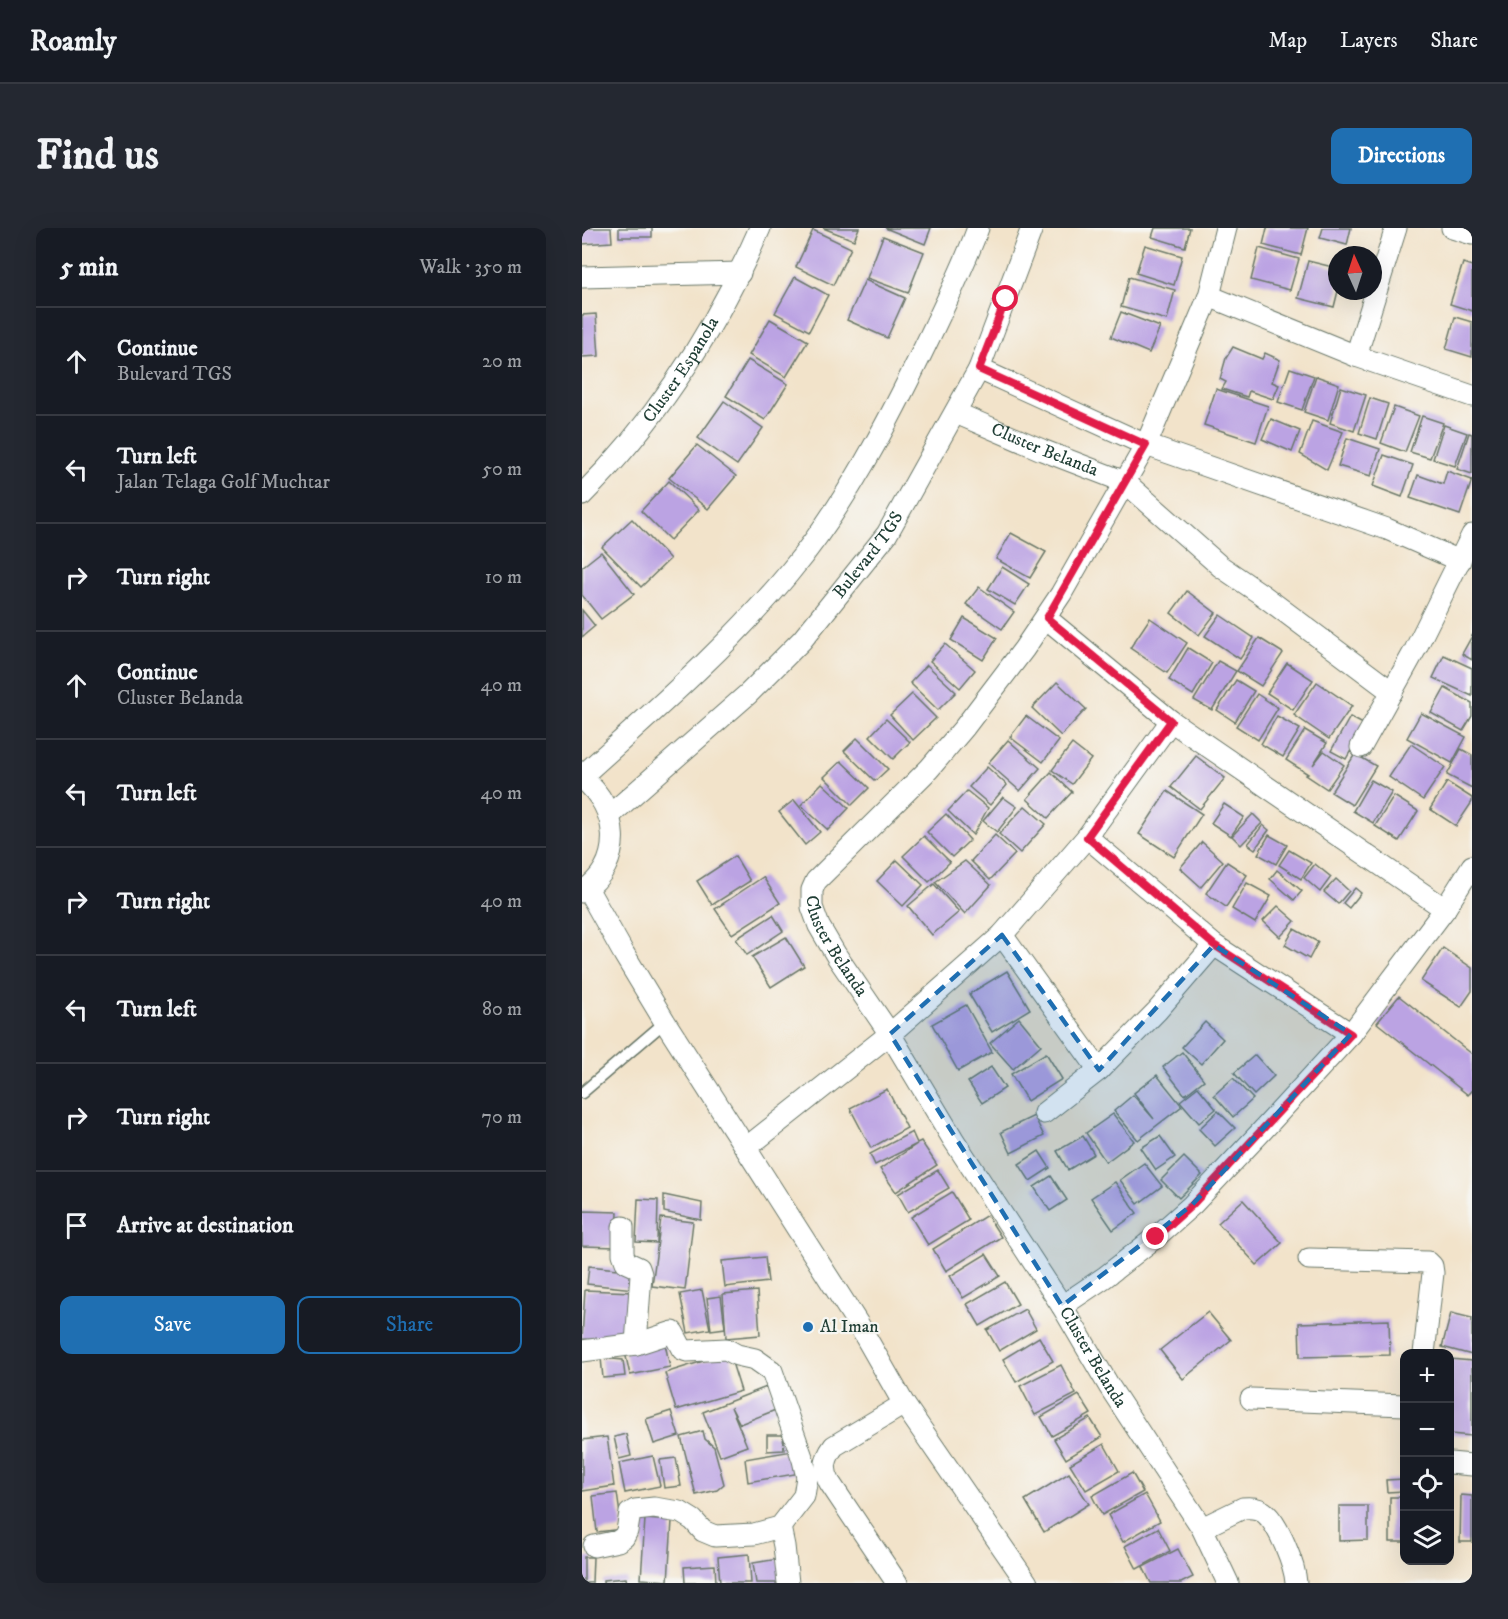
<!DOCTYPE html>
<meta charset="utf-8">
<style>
body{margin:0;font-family:"IM FELL DW Pica",serif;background:#242831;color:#f1f3f6}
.controls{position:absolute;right:18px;bottom:18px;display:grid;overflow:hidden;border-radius:12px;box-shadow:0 6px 24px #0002}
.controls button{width:54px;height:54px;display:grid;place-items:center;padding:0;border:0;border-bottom:2px solid #363941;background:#171b24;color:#f1f3f6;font:30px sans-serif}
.compass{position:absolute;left:746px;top:18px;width:54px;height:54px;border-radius:50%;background:#171b24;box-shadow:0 6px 24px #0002;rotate:357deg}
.stop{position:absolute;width:18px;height:18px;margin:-14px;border:4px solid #e11d48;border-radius:50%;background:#fff}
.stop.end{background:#e11d48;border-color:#fff;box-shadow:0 2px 6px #0008}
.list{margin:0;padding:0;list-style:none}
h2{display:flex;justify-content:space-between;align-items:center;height:78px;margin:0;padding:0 24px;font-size:26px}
h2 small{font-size:20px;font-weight:400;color:#9ea1a6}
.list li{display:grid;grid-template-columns:39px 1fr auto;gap:18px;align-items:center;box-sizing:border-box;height:108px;padding:0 24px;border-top:2px solid #363941}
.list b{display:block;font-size:22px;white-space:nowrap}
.list p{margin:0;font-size:20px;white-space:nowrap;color:#9ea1a6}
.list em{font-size:20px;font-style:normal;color:#9ea1a6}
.actions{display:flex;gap:12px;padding:18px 24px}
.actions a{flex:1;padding:14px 0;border:2px solid #1f6fb2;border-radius:12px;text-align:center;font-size:21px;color:#1f6fb2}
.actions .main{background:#1f6fb2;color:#fff}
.icon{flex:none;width:33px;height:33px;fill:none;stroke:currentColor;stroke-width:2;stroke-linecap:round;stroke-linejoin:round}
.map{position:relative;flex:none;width:890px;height:1355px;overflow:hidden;border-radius:12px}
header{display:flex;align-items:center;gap:36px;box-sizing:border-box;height:84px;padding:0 30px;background:#171b24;border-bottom:2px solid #363941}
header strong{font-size:28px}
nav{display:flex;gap:33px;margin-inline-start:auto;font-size:21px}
.intro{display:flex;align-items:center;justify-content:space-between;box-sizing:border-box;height:144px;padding:0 36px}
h1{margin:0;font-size:42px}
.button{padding:15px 27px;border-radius:12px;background:#1f6fb2;color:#fff;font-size:21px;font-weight:700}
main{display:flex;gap:36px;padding:0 36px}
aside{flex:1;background:#171b24;border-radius:12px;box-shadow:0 6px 24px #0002}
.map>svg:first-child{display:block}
.building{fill:#bba3e3}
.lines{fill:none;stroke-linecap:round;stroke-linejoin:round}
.lane-casing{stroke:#697768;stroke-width:13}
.street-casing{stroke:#697768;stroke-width:23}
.lane{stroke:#fff;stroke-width:10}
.street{stroke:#fff;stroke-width:21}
.route{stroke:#e11d48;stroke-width:8}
.marked{fill:#1f6fb2;fill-opacity:0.2;stroke:#1f6fb2;stroke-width:4.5;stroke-dasharray:12 8;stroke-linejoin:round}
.poi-dot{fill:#1f6fb2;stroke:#f6f6f2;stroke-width:2}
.labels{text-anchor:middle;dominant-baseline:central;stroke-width:4.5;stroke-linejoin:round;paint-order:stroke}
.street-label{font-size:18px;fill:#1f3d34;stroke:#f6f6f2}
.poi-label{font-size:18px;fill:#1f3d34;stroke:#f6f6f2;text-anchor:start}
</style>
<header>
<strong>Roamly</strong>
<nav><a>Map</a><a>Layers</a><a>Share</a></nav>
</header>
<div class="intro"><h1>Find us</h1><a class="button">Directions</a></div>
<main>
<aside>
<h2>5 min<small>Walk · 350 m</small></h2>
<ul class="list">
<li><svg class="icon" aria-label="ahead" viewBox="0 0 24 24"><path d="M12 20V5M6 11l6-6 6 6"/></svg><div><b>Continue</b><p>Bulevard TGS</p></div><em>20 m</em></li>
<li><svg class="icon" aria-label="left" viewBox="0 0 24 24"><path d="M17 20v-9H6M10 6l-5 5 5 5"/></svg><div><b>Turn left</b><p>Jalan Telaga Golf Muchtar</p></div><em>50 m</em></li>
<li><svg class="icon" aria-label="right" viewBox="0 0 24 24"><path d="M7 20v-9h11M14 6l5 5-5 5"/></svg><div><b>Turn right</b></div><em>10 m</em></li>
<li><svg class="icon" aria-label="ahead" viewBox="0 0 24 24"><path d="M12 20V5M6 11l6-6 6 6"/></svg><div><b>Continue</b><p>Cluster Belanda</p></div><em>40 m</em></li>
<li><svg class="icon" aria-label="left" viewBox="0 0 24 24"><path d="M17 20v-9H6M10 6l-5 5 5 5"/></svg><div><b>Turn left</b></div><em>40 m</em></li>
<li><svg class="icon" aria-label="right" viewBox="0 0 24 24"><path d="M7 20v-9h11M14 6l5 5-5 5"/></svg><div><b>Turn right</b></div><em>40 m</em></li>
<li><svg class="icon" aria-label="left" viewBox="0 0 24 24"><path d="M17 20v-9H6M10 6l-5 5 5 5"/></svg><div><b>Turn left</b></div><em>80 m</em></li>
<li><svg class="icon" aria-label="right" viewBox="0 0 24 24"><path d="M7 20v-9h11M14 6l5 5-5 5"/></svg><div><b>Turn right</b></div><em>70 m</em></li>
<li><svg class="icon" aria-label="arrive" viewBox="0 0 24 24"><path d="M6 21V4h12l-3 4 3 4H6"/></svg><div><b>Arrive at destination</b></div></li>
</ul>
<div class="actions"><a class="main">Save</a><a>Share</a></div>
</aside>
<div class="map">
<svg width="890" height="1355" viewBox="0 0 890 1355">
<rect width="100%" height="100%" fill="#f6f6f2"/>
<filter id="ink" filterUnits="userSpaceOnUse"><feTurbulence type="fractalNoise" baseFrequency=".0167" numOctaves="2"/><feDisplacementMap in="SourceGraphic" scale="12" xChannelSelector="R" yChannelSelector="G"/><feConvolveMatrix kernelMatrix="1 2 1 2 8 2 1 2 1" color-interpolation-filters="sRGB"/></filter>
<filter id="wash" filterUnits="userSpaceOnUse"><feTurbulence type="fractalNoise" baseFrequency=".008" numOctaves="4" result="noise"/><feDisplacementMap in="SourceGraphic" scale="24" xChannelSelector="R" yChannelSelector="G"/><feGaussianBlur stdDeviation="1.35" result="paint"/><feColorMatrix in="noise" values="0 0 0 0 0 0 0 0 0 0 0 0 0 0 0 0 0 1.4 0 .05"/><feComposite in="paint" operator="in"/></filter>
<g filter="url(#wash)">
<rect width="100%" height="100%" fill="#f2e3ca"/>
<g id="blocks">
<g class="building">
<path d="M0 0H29L30 14 0 16Z"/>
<rect x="37" y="0" width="33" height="9"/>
<path d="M241 0H277L272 12Z"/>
<path d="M303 0H349L343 16Z"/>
<path d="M573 0H608L603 19 570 9Z"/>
<path d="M685 0H726L719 27 681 17Z"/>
<path d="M741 0H769L765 17 738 10Z"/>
<path d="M231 2 269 20 251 57 214 39Z"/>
<path d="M301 8 342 24 326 65 285 50Z"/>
<path d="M563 17 600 28 592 57 554 45Z"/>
<path d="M677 20 717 31 708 62 669 52Z"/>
<path d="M726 33 755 40 756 63 752 79 716 70Z"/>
<path d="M881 35 890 38V83L868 76Z"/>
<path d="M213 49 246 67 227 103 193 85Z"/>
<path d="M547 49 593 62 585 92 539 79Z"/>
<path d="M283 52 323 70 305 110 265 92Z"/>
<path d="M539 84 578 99 567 125 529 109Z"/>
<path d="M14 86 17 128 0 129V87Z"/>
<path d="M873 89 890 94V129L864 121Z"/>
<path d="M188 91 226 113 204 149 167 127Z"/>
<path d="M651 119 680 131 683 125 698 132 690 154 697 157 691 171 667 163 665 169 640 161 644 154 638 151 644 130Z"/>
<path d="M166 132 206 156 183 192 144 168Z"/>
<path d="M708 140 732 148 720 182 696 174Z"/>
<path d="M734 148 757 156 746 192 722 184Z"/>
<path d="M759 159 784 167 772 203 748 195Z"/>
<path d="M634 161 686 178 674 214 622 197Z"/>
<path d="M788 170 806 176 795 211 777 205Z"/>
<path d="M142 173 181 200 155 237 116 210Z"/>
<path d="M812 179 837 188 823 224 799 215Z"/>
<path d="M840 188 861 195 848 230 828 224Z"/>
<path d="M689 191 718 203 710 224 680 211Z"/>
<path d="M730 193 761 204 745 242 718 226Z"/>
<path d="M862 197 885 205 873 238 851 231Z"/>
<path d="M887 205 890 206V246L875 241Z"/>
<path d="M765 210 798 221 789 248 756 238Z"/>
<path d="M115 217 154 248 126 281 87 250Z"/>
<path d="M802 227 831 237 820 269 791 258Z"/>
<path d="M865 243 890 252 878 287 828 270 836 247 861 256Z"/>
<path d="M87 253 117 282 88 312 59 283Z"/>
<path d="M50 291 88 331 59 359 20 319Z"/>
<path d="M429 305 464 324 448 350 414 331Z"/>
<path d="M19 324 52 366 19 391 0 367V339Z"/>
<path d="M420 339 447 356 433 377 406 361Z"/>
<path d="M397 359 432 384 420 401 384 376Z"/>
<path d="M605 363 634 385 617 407 589 385Z"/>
<path d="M0 382 13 398 0 409Z"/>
<path d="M638 387 672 410 658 431 623 408Z"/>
<path d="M382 390 415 410 401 432 369 412Z"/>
<path d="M568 390 605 415 585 445 548 420Z"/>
<path d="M890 408V432L880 426Z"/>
<path d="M677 410 701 425 679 458 655 443Z"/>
<path d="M363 416 393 442 378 460 348 433Z"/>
<path d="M606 420 630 435 611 467 587 452Z"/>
<path d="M862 427 890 440V468L851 450Z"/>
<path d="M636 433 654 443 630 482 612 472Z"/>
<path d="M705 435 731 452 711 482 685 465Z"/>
<path d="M345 437 374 464 356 482 328 455Z"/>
<path d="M654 452 672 463 653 494 635 482Z"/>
<path d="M475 454 504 481 479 508 450 480Z"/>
<path d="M735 454 770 478 747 511 712 487Z"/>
<path d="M863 460 890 475V488L881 503 849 485Z"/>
<path d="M330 466 354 490 331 512 308 487Z"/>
<path d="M675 466 696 480 676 512 654 498Z"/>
<path d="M839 485 884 509 870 535 825 510Z"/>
<path d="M444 488 477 513 461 534 428 509Z"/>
<path d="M695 488 718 501 701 529 679 516Z"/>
<path d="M768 489 783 497 764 531 749 523Z"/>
<path d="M304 491 328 514 311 531 288 508Z"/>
<path d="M723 502 745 515 731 537 742 523 762 537 745 561 724 547 726 546 704 532Z"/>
<path d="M275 510 306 541 293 553 262 523Z"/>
<path d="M426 512 458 540 438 563 406 535Z"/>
<path d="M490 516 509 531 490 556 470 542Z"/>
<path d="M829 516 863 539 841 572 807 549Z"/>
<path d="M879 521 890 527V560L865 547Z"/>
<path d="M773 526 794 538 770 577 749 564Z"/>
<path d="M614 528 643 550 618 581 589 559Z"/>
<path d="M259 533 287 560 270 577 242 549Z"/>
<path d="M405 539 425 557 408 577 387 559Z"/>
<path d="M469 544 490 564 466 590 445 571Z"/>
<path d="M789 552 810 564 791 595 771 583Z"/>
<path d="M865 554 890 570V574L874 598 848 581Z"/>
<path d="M240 555 267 580 246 602 219 577Z"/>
<path d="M385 563 406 580 391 607 366 583Z"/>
<path d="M585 563 620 586 592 629 557 606Z"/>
<path d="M812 568 836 583 817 613 793 598Z"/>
<path d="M421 569 435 579 415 604 401 593Z"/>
<path d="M212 572 238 604 223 617 197 584Z"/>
<path d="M642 576 662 589 649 608 629 595Z"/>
<path d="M443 578 464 596 438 625 417 606Z"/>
<path d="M364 586 388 612 370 629 345 604Z"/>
<path d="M671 586 680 595 659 617 650 608Z"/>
<path d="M681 597 687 602 673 621 666 616Z"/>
<path d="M413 607 433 626 408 652 389 633Z"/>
<path d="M687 607 705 617 694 636 676 626Z"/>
<path d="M342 608 368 634 347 654 321 628Z"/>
<path d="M620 614 641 633 619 659 598 640Z"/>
<path d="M707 622 729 635 719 651 697 637Z"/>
<path d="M153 628 168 653 130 677 115 653Z"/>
<path d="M315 632 341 657 321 678 295 653Z"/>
<path d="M383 633 409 657 383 686 353 654Z"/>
<path d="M645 634 665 647 644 679 624 665Z"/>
<path d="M733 636 749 649 738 664 722 650Z"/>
<path d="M695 642 720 663 712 672 688 651Z"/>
<path d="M181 649 198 675 150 706 133 681Z"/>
<path d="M754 651 767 663 756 676 742 664Z"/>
<path d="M665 655 689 668 673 695 650 681Z"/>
<path d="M352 656 377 684 350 707 326 678Z"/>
<path d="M773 660 779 665 767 680 761 675Z"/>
<path d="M696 678 713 693 698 709 681 693Z"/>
<path d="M191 687 201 703 165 727 154 711Z"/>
<path d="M712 701 736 714 727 731 703 717Z"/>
<path d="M204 709 222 738 189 759 170 729Z"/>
<path d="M861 720 890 740V763L879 779 839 753Z"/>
<path d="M425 743 448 781 410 804 387 766Z"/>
<path d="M817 768 890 826V863L886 867 795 795Z"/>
<path d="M384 777 410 824 376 843 350 796Z"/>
<path d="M437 790 459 817 431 841 408 815Z"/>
<path d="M623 794 641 811 619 836 600 819Z"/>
<path d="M600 824 622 852 603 867 581 839Z"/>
<path d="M464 825 480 851 445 873 429 846Z"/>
<path d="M673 827 692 848 672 867 652 845Z"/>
<path d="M409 839 423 860 400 875 386 854Z"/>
<path d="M575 847 600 878 556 912 532 883 551 867 572 891 552 865Z"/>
<path d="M651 850 671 871 651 889 632 867Z"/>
<path d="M616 859 634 881 617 895 598 873Z"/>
<path d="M305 861 325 900 289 920 268 880Z"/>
<path d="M636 883 653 900 633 918 617 901Z"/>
<path d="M531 886 552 913 524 934 504 905Z"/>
<path d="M452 888 462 908 429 925 419 904Z"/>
<path d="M330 904 335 915 339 913 355 937 314 964 298 941 335 916 293 937 288 926Z"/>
<path d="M501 908 512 926 486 942 475 923Z"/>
<path d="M578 908 593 929 574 942 559 920Z"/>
<path d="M457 923 468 940 448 953 437 936Z"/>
<path d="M602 929 620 947 597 970 579 952Z"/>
<path d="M562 935 580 958 556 976 538 952Z"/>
<path d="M356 942 367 960 326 984 316 966Z"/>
<path d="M469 948 485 972 468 983 452 959Z"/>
<path d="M533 954 555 985 531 1002 509 970Z"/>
<path d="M370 964 387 992 346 1017 329 989Z"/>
<path d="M82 967 120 975 119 992 82 984Z"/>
<path d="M56 971 76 972 75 1015 54 1014Z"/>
<path d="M661 972 700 1015 675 1037 636 995Z"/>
<path d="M0 983 36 984 35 1019 0 1018Z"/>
<path d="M405 987 419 1009 364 1043 351 1021Z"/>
<path d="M79 990 111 994 103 1062 70 1058Z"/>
<path d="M404 1026 418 1048 381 1070 368 1048Z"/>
<path d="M183 1029 186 1054 143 1059 140 1033Z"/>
<path d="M7 1038 54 1043 52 1061 5 1056Z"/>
<path d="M423 1054 436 1076 398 1098 385 1076Z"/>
<path d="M3 1062 50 1064 46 1114 0 1111Z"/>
<path d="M120 1062 128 1101 106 1105 98 1066Z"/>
<path d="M175 1063 178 1107 144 1110 141 1066Z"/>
<path d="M139 1068 143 1100 129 1102 125 1070Z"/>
<path d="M443 1081 454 1101 417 1123 405 1102Z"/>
<path d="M626 1084 649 1112 601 1151 578 1122Z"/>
<path d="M869 1085 890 1090V1127L860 1119Z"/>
<path d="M807 1092 808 1127 718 1129 717 1095Z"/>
<path d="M457 1109 471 1133 434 1154 421 1131Z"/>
<path d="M83 1116 88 1139 48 1147 43 1124Z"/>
<path d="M147 1125 159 1163 94 1182 83 1145Z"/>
<path d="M19 1130 41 1132 43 1148 21 1150Z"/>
<path d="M868 1131 890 1133V1208L868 1206Z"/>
<path d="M479 1137 494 1166 453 1187 438 1158Z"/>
<path d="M187 1158 196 1181 158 1196 149 1179 165 1218 138 1228 121 1184Z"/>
<path d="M497 1167 509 1186 470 1208 459 1189Z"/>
<path d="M89 1183 97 1208 72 1216 64 1191Z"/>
<path d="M508 1190 520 1209 484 1231 472 1211Z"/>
<path d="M121 1203 123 1211 132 1219 142 1256 135 1262 114 1267 99 1209Z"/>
<path d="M44 1206 49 1228 37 1231 32 1209Z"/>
<path d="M185 1207H201L202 1222 185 1223Z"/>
<path d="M25 1209 32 1258 0 1263V1212Z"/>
<path d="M522 1216 537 1243 504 1262 488 1236Z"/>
<path d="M210 1223 213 1246 166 1254 163 1231Z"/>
<path d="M71 1228 78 1258 43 1265 37 1235Z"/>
<path d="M94 1230 99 1258 82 1260 78 1232Z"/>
<path d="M487 1245 507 1276 462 1304 443 1272Z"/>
<path d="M550 1245 561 1264 520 1287 510 1268Z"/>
<path d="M822 1251V1263L805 1264 804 1252Z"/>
<path d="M35 1265 40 1301 15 1304 11 1268Z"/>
<path d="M563 1266 578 1293 541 1314 526 1287Z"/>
<path d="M879 1267 890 1268V1314H878Z"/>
<rect x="808" y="1269" width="14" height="45"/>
<path d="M757 1278H786V1312L757 1313Z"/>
<path d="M63 1291 90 1293 86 1353 59 1351Z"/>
<path d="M576 1300 588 1323 555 1341 543 1318Z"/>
<path d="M596 1321 611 1349 599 1355H569L561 1339Z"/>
<path d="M167 1326 169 1355H138L136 1329Z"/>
<path d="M2 1329H11L10 1355H2Z"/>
<path d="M196 1331 201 1355H174L171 1335Z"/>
<path d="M133 1337 134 1355H103L102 1339Z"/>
<path d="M44 1350 45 1355H21V1352Z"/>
</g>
</g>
</g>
<g filter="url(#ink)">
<use href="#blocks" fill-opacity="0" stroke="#697768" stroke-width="1.5"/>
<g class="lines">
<g class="lane-casing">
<path id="lane" d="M0 865 83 794"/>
</g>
<g class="street-casing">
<g id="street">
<path id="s1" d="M644 0 627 68 564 217 479 366 442 421 382 500 347 541 234 653 230 662V679L237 698 254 727 308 806 371 911 480 1078 527 1158 620 1300 646 1355"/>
<path d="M870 0 890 6"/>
<path d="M0 49 158 45"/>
<path d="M627 68 774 128 890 168"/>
<path d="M774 128 814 0"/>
<path d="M397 141 564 217 805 301 878 333"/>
<path id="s2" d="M374 185 460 222 543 254 638 338 679 366 810 464"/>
<path id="s3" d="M0 267C76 191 135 98 178 0"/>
<path d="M464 390 589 493 863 681"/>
<path d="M779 519 833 422 890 307"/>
<path d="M0 548C72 483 145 420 207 345 265 275 307 193 346 112 364 75 382 38 396 0"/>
<path d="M0 550C38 581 43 635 0 664"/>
<path id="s4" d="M28 587 166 466 220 412 305 306 397 141 450 0"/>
<path d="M505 609 632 717 769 806"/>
<path d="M5 660 42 726 83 794 278 1099 322 1176 445 1355"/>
<path d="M420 707 517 842"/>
<path d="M462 885 517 842 575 783 632 717"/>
<path d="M164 920 308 806 420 707 505 609 589 493"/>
<path d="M41 999V1026L44 1034 57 1040 59 1046 54 1116"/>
<path d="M727 1031 846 1034 850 1038 851 1045 842 1126"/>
<path d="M480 1078 523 1049 574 1009 610 977 679 904 769 806 863 681 890 638"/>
<path d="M0 1123 54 1116 91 1104 100 1121 105 1123 144 1121 155 1127 173 1131 190 1143 221 1232 225 1249 222 1268 198 1299 172 1306 133 1308 121 1303 111 1292 98 1284 72 1280 53 1282 48 1285 45 1303 42 1309 36 1313 12 1318"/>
<path d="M669 1171 822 1177"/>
<path d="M868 1235 890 1237"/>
<path d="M198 1299 202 1318 206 1355"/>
<path d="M620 1300 661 1280C669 1279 678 1280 684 1286 697 1298 713 1337 714 1355"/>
<path d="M315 1355 248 1255C240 1241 243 1230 252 1218L322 1176"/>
</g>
</g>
<use href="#lane" class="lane"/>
<use href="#street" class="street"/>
</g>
</g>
<g class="lines" filter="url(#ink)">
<path class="route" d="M424 71 397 141 564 217 465 390 589 493 505 609 632 717 769 806 610 977 574 1009"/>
</g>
<path class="marked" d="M420 707 517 842 632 717 769 806 610 977 480 1078 308 806Z"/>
<circle class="poi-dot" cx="226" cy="1099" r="6"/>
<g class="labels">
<g class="street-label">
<text stroke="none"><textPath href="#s3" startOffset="160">Cluster Espanola</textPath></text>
<text stroke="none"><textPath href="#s2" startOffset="96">Cluster Belanda</textPath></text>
<text stroke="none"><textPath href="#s4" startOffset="368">Bulevard TGS</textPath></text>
<text stroke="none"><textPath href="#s1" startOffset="854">Cluster Belanda</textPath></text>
<text stroke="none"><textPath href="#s1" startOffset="1340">Cluster Belanda</textPath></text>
</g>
<g class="poi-label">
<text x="238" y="1099">Al Iman</text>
</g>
</g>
</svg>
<div class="controls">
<button>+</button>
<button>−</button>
<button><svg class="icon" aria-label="locate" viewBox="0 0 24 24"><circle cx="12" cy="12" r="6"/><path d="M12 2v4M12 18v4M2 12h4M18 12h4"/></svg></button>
<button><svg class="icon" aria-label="layers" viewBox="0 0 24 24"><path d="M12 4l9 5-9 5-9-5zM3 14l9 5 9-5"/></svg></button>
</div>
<svg class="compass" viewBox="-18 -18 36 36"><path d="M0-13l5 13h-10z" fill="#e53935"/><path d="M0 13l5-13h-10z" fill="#9ea1a6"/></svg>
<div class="stop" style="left:424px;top:71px"></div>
<div class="stop end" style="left:574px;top:1009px"></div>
</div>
</main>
